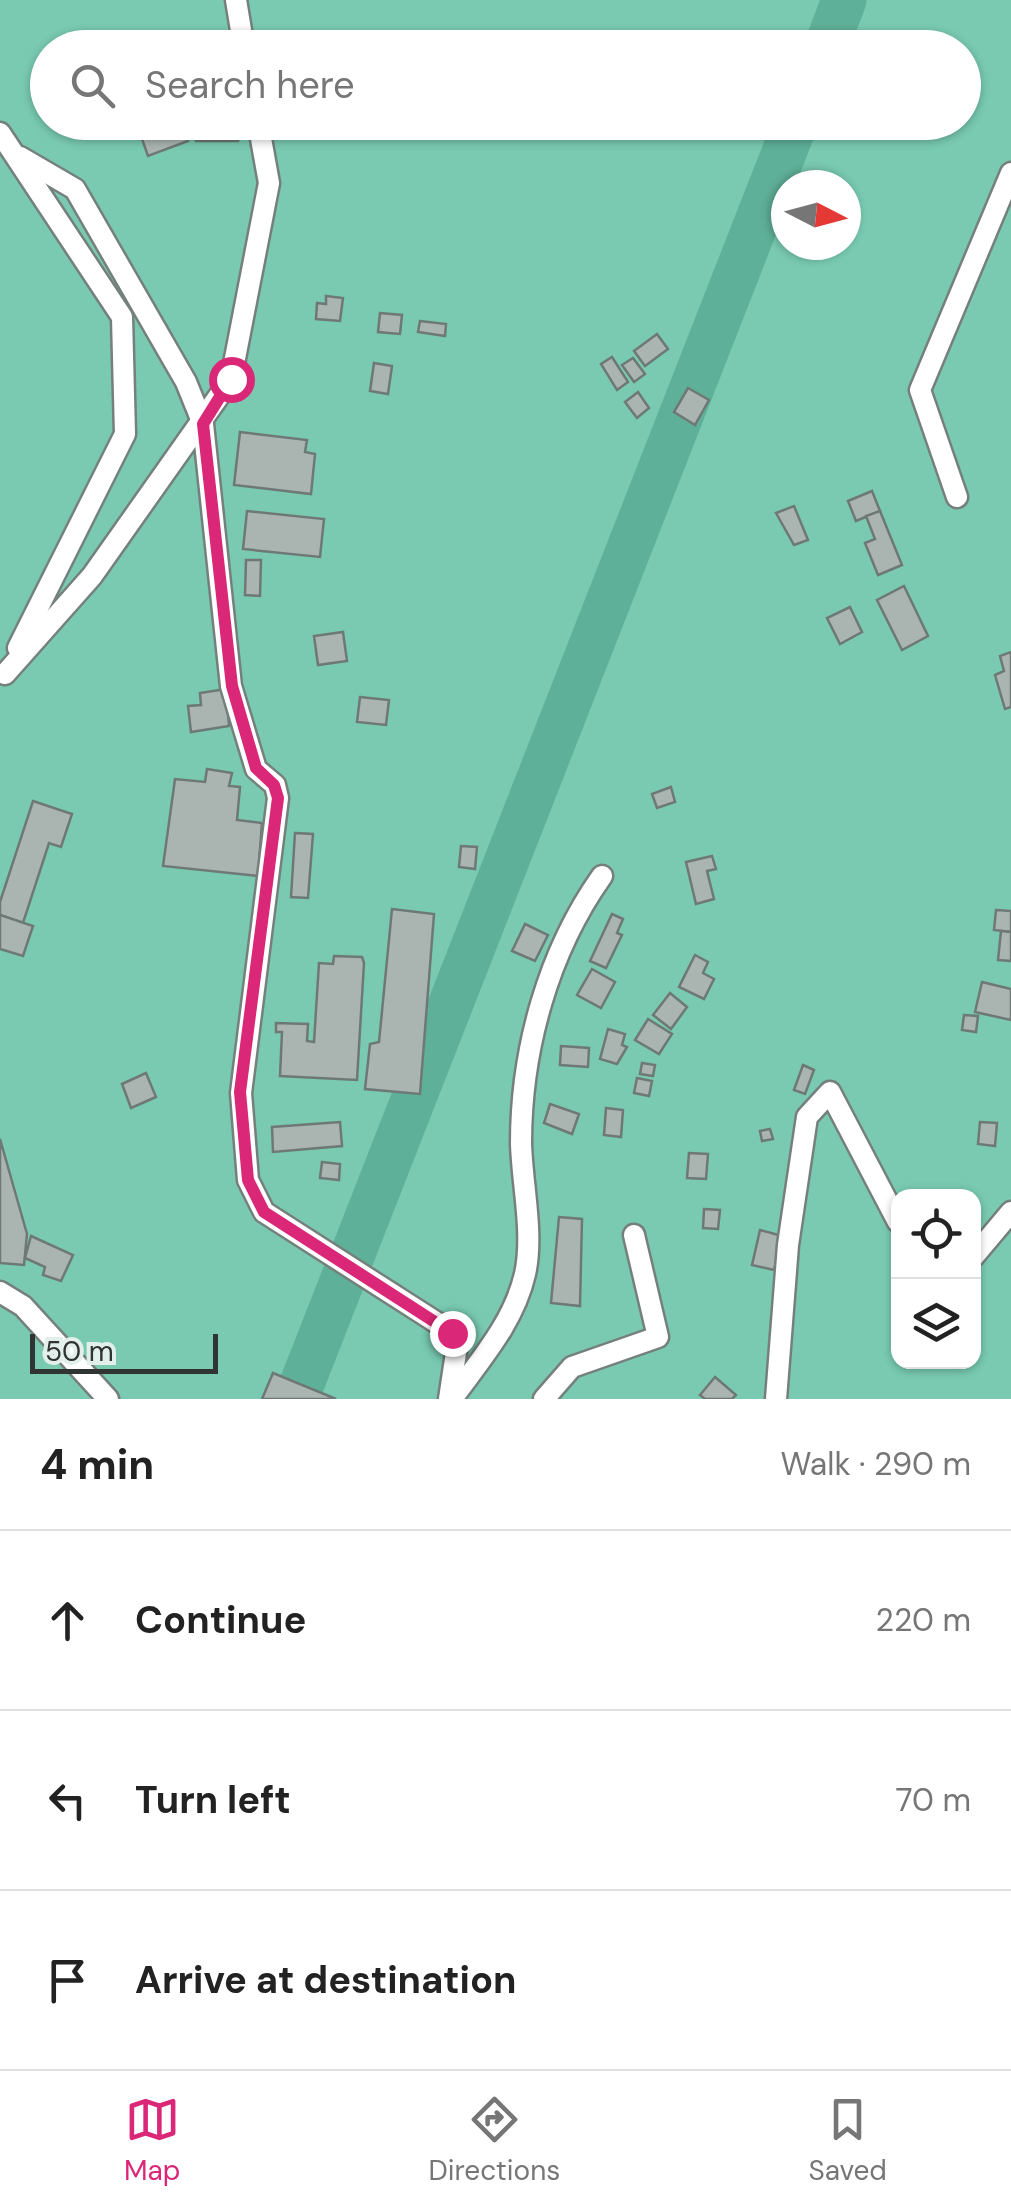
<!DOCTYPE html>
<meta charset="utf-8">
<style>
body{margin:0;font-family:"DM Sans",sans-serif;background:#f6f6f6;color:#222}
.controls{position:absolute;right:30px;bottom:30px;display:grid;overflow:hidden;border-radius:20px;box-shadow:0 2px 8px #0004}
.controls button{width:90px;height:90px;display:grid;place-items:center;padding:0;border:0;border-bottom:2px solid #e0e0e0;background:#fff;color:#222;font:50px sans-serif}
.compass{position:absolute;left:771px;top:170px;width:90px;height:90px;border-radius:50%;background:#fff;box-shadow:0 2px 8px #0004;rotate:96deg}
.scale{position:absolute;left:30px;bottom:25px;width:188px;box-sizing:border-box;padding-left:10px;border:5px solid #303533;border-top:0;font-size:28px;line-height:35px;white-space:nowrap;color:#303533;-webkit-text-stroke:8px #e3efeb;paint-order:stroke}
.stop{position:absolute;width:30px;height:30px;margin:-22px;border:8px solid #db2777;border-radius:50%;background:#fff}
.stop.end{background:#db2777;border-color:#fff;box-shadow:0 2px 10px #0008}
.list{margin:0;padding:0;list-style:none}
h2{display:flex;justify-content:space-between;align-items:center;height:130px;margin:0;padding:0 40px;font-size:42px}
h2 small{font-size:32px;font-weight:400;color:#767676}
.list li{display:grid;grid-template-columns:65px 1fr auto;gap:30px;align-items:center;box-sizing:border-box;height:180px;padding:0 40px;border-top:2px solid #e0e0e0}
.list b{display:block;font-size:38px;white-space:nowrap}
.list em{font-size:32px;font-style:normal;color:#767676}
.icon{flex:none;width:55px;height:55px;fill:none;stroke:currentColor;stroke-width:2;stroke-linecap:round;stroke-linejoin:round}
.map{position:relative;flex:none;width:1011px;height:1399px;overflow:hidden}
.search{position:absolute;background:#fff;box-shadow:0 2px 8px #0004;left:30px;right:30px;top:30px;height:110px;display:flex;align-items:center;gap:25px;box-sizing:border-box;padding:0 35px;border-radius:55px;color:#767676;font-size:38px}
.sheet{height:670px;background:#fff}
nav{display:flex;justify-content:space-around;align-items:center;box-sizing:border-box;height:140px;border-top:2px solid #e0e0e0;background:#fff;font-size:28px;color:#767676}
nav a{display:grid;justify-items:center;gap:5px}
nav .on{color:#db2777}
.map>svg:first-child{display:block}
.forest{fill:#79cab1;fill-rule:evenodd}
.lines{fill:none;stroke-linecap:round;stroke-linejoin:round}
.river{stroke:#5fb098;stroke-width:45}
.building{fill:#aab5b1;stroke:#6e7975;stroke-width:2.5}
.street-casing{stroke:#75807c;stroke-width:25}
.street{stroke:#fff;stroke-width:20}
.route{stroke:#db2777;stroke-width:12}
</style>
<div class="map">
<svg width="1011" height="1399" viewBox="0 0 1011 1399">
<rect width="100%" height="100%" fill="#e3efeb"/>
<path class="forest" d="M0 0H1011V1399H0ZM48 48H964V122H48ZM786 185H846V245H786ZM898 1196H974V1362H898Z"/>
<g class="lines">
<g class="river">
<path d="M826 48 844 0"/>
<path d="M296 1399 796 122"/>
</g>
</g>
<g class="building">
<path d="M218 35V48H201V36Z"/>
<path d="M152 38 155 48H126Z"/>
<path d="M136 122H182L188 141 148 156Z"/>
<rect x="196" y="122" width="42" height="19"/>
<path d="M326 296 343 298 340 321 316 319 317 303 326 304Z"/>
<path d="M380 313 402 315 400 334 378 332Z"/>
<path d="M420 321 446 324 445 336 418 332Z"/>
<path d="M657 334 668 349 645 366 634 351Z"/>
<path d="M612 357 628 382 617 390 601 364Z"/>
<path d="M633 358 645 374 634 382 622 365Z"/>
<path d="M374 363 392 366 388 394 370 391Z"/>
<path d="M688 388 709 400 695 425 674 412Z"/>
<path d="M638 392 649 408 637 418 625 402Z"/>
<path d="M240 432 307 440 305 452 315 454 311 494 234 485Z"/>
<path d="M872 491 880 511 856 521 848 501Z"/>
<path d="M794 506 808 540 794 545 776 513Z"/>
<path d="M247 511 324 519 320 557 243 549Z"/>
<path d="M880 511 902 565 878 575 865 543 875 539 866 516Z"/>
<path d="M246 560H261L260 596 245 595Z"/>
<path d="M904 586 928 636 902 650 877 600Z"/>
<path d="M850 607 862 632 840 644 827 618Z"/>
<path d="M343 632 347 661 318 665 314 636Z"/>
<path d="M1011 652V707L1005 709 995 675 1004 671 1000 656Z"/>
<path d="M226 689 229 726 191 732 188 706 201 705 200 693Z"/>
<path d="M360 697 389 700 386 725 357 722Z"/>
<path d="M207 769 232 773 229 786 240 787 237 820 262 823 258 876 163 866 175 779 205 782Z"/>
<path d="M671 787 675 802 657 808 652 794Z"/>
<path d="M33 801 72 814 61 847 49 843 23 923 0 915V902Z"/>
<path d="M295 833 313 834 308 898 291 897Z"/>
<path d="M461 846 477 847 475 869 459 867Z"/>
<path d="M712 856 716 869 707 871 714 899 696 904 686 862Z"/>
<path d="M392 909 434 914 420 1094 365 1089 370 1044 379 1042Z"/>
<path d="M996 910 1011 911V932L994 930Z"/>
<path d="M612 914 623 919 617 933 622 935 606 968 590 961Z"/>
<path d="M0 915 33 926 23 956 0 949Z"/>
<path d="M525 924 548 935 535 961 512 951Z"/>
<path d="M1001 931 1011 932V961L998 960Z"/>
<path d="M695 955 708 962 703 973 714 979 704 999 679 987Z"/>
<path d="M334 956 362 957 364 963 357 1080 280 1076 282 1032H276V1023L308 1024 307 1041 314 1042 319 963 333 964Z"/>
<path d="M592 969 615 982 601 1008 577 995Z"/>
<path d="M982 982 1011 989V1020L975 1012Z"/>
<path d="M670 993 687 1007 671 1029 653 1015Z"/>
<path d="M964 1015 978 1016 976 1032 962 1030Z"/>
<path d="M648 1019 672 1034 659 1054 635 1040Z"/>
<path d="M608 1029 625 1034 622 1045 627 1047 617 1064 600 1059Z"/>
<path d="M561 1046 589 1048 588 1067 560 1065Z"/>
<path d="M642 1063 655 1065 653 1076 640 1074Z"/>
<path d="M803 1065 814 1070 805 1094 794 1090Z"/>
<path d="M146 1073 156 1097 131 1108 122 1084Z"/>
<path d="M637 1078 652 1081 649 1096 634 1093Z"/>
<path d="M550 1104 579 1114 572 1134 544 1123Z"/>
<path d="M606 1108 623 1110 621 1137 604 1135Z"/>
<path d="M340 1122 342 1146 273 1152 272 1127Z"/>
<path d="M980 1122 997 1123 995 1146 978 1144Z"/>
<path d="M770 1129 773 1139 762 1141 760 1131Z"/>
<path d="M0 1139 27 1234 24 1265 0 1263Z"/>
<path d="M689 1153 708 1154 706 1179 687 1178Z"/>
<path d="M322 1162 340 1164 339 1180 320 1178Z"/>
<path d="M704 1209 720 1210 718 1229 703 1228Z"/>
<path d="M559 1217 582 1219 580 1306 551 1303Z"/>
<path d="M760 1230 782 1236 774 1270 752 1265Z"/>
<path d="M31 1236 73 1255 61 1281 43 1275 45 1267 25 1258Z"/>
<path d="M273 1373 336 1399H262Z"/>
<path d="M715 1377 736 1395 732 1399H705L700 1395Z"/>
</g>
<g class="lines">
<g class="street-casing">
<g id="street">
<path d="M236 0 244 48"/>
<path d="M0 133 122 317 125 434 18 648"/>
<path d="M20 157 75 189 186 382 203 424 231 686 256 769 275 785 278 798 241 1093 248 1180 264 1212 453 1333 457 1346 449 1399"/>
<path d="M957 497 920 390 1011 173"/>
<path d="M5 674 92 576 231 379 269 183 258 122"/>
<path d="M974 1256 1011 1212"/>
<path d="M0 1292 23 1306 108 1399"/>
<path d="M452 1399C481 1359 514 1322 525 1274 534 1234 522 1184 521 1143 521 1050 548 952 602 876"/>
<path d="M544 1399 572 1367 658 1337 634 1235"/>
<path d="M776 1399 788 1245 807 1117 830 1092 898 1222"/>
</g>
</g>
<use href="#street" class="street"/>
</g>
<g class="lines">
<path class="route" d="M231 379 203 424 232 686 256 768 274 785 278 798 240 1092 248 1180 264 1212 452 1333"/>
</g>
</svg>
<div class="controls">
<button><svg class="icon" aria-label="locate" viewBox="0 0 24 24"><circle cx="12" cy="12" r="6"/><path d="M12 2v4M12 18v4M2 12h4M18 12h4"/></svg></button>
<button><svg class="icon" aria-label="layers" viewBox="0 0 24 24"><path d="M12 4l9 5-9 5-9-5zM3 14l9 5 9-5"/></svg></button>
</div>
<svg class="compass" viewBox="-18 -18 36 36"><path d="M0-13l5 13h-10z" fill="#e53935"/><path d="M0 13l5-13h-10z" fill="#767676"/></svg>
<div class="scale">50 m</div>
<div class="stop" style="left:231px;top:379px"></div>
<div class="stop end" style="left:452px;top:1333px"></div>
<div class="search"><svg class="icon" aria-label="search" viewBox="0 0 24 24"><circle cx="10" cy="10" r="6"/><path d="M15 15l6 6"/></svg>Search here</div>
</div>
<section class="sheet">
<h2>4 min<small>Walk · 290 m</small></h2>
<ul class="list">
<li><svg class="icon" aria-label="ahead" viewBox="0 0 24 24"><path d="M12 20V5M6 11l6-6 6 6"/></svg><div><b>Continue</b></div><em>220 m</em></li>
<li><svg class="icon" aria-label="left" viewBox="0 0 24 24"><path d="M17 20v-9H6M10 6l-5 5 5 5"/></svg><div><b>Turn left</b></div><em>70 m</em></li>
<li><svg class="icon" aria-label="arrive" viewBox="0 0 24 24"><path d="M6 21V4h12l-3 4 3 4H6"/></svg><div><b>Arrive at destination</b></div></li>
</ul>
</section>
<nav>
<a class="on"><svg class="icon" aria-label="map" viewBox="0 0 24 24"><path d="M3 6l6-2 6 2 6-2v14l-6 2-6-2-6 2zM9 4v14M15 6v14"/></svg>Map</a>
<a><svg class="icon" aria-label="directions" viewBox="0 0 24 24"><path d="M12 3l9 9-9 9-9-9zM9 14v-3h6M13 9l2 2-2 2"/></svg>Directions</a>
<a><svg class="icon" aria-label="saved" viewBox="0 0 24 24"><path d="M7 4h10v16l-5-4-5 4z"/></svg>Saved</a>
</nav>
